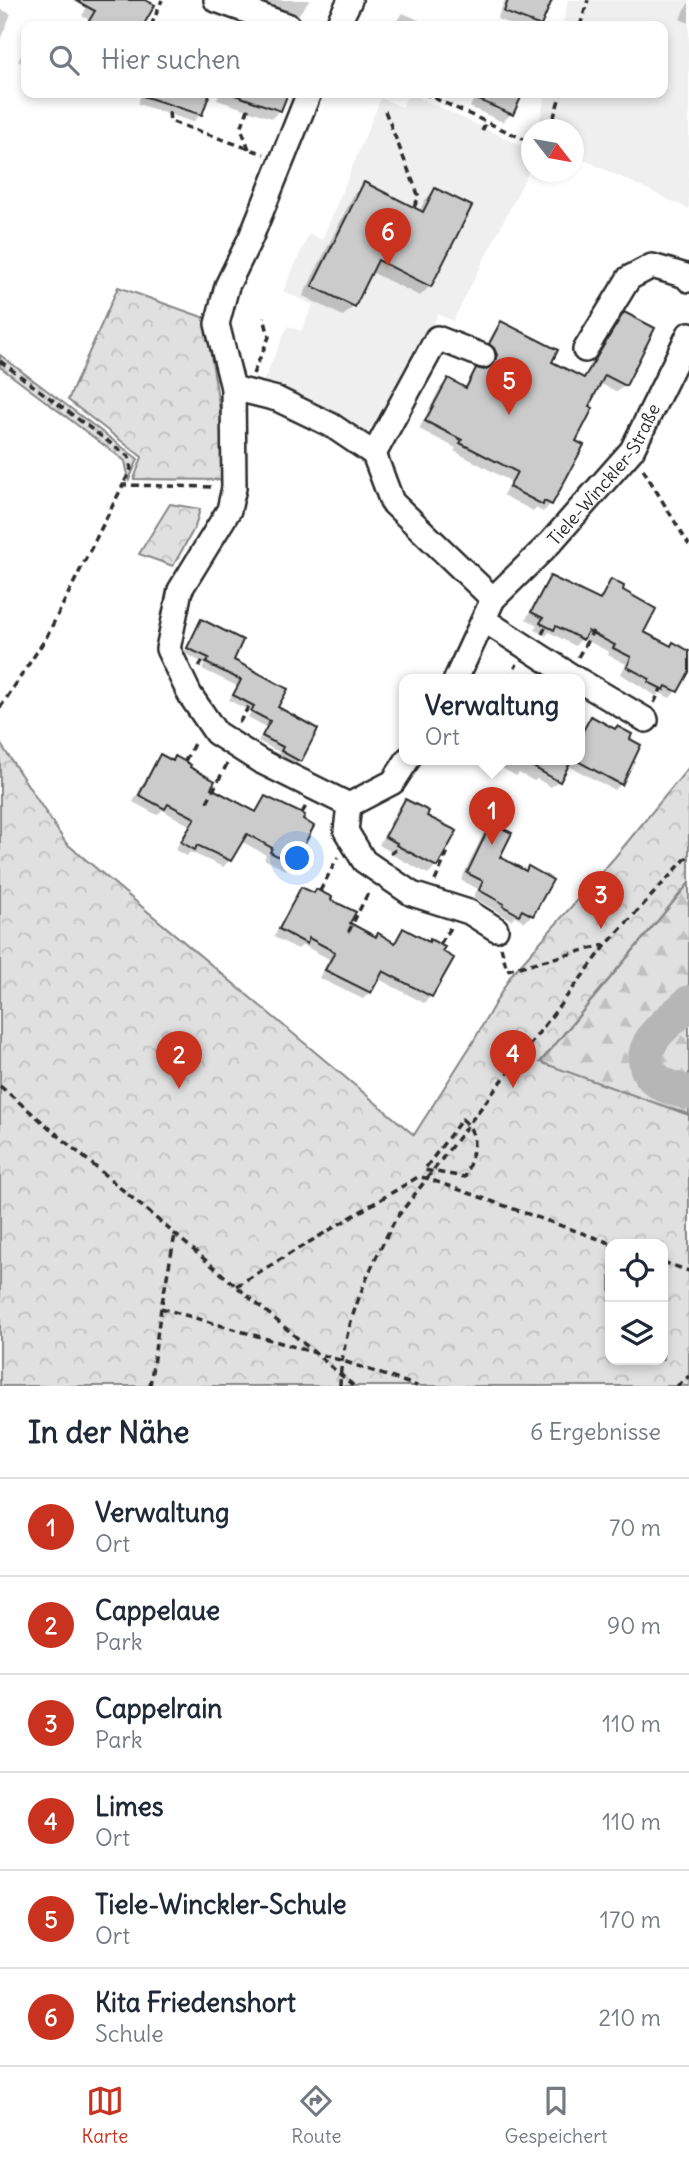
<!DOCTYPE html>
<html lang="de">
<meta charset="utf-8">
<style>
body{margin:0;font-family:Delius,sans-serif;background:#f2f2f3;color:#1f2937}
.controls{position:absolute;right:21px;bottom:21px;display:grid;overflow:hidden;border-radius:14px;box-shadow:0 4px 10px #0003}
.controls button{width:63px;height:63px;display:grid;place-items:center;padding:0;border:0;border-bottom:2px solid #e0e1e3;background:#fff;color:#1f2937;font:35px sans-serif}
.compass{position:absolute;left:521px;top:119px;width:63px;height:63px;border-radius:50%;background:#fff;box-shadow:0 4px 10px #0003;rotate:121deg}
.you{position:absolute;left:298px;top:859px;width:24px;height:24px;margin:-18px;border:5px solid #fff;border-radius:50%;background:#1a73e8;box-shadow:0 0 0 10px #1a73e833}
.badge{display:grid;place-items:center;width:46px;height:46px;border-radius:50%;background:#c8321e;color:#fff;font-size:23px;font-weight:700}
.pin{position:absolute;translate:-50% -58px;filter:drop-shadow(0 2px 4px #0008)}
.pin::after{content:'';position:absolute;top:37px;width:24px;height:21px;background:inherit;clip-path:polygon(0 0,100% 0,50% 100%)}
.popup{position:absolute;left:399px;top:674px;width:186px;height:91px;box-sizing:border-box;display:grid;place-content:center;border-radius:14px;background:#fff;filter:drop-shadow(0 2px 5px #0005);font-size:23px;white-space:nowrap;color:#747a83}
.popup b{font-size:26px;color:#1f2937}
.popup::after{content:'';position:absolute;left:50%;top:100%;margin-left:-14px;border:14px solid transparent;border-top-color:#fff}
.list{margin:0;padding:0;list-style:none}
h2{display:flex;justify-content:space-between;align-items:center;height:91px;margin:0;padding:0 28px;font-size:30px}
h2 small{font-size:23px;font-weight:400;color:#747a83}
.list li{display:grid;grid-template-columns:46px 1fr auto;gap:21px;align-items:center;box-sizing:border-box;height:98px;padding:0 28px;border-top:2px solid #e0e1e3}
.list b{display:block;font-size:26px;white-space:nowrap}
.list p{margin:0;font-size:23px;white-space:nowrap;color:#747a83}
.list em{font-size:23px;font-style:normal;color:#747a83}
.icon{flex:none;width:38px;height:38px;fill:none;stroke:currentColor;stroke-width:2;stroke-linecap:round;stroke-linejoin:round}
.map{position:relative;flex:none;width:689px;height:1386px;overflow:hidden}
.search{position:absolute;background:#fff;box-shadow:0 4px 10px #0003;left:21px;right:21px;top:21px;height:77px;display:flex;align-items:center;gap:18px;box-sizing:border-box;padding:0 24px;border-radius:14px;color:#747a83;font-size:26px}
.sheet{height:679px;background:#fff}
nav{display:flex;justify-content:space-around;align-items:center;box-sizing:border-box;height:98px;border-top:2px solid #e0e1e3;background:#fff;font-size:19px;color:#747a83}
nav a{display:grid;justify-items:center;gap:4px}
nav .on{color:#c8321e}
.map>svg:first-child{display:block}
.built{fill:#efefef}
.grass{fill:url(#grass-dots);stroke:#868686;stroke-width:2}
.forest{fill:url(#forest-firs);stroke:#868686;stroke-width:2}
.park{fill:url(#park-crowns);stroke:#868686;stroke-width:2;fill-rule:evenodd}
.shadow{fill:#0003}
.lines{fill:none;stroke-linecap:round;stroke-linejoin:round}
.river{stroke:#b6b6b6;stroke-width:35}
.building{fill:#cbcbcb;stroke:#2b2b2b;stroke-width:2}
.minor-casing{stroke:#2b2b2b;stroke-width:28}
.path{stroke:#2b2b2b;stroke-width:3.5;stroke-dasharray:7 5;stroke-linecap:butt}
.minor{stroke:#fff;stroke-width:23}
.labels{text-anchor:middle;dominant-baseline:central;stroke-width:7;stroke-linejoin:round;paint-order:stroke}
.street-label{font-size:18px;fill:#2b2b2b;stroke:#fff}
</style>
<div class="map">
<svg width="689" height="1386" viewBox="0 0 689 1386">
<defs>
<pattern id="grass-dots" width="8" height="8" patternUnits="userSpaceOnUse" patternTransform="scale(1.75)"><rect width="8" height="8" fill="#e0e0e0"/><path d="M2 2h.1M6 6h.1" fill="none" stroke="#c0c0c0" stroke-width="1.8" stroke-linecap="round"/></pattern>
<pattern id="forest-firs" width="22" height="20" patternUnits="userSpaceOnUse" patternTransform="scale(1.75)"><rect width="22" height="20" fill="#e0e0e0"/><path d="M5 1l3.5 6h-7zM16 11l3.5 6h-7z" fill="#c0c0c0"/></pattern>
<pattern id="park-crowns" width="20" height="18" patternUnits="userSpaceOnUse" patternTransform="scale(1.75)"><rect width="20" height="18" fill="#e0e0e0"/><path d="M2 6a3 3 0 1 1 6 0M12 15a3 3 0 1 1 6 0" fill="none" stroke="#c0c0c0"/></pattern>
</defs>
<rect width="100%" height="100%" fill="#fff"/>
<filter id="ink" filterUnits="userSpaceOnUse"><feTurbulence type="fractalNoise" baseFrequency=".0143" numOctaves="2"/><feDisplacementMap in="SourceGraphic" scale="14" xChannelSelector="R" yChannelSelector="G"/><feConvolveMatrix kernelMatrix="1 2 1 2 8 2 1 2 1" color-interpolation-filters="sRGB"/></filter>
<g filter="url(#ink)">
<g class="built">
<path d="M568 0H689V209L574 155V130L538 129 546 93H663V26H562Z"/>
<path d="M409 93 531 150V167L453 321 438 314 386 417 362 436 262 384 288 326 301 331 313 305 283 291 309 234 322 240 381 98 402 107Z"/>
</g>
<path class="grass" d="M0 355 138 459 129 480 125 461 0 367Z"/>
<path class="forest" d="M689 883V1115L540 1063Z"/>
<g class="park">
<path d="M118 287 205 318 225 442 223 480 134 479 142 457 68 400Z"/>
<path d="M170 504 200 509 195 527 173 566 139 554Z"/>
<path d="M0 743 66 843 414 1135 473 1042 511 975 615 857 689 767V883L540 1062 689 1115V1386H0ZM610 1244H663V1360H610Z"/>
</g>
<g class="shadow">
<path d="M91 0H141L152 6 141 26H84L88 19 82 16Z"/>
<path d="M256 0H310L294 20Z"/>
<path d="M505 0H550L539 26H514L497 19Z"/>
<path d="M689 2V23L680 19Z"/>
<path d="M0 9 11 14 0 40Z"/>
<path d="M403 13 432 26H392Z"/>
<path d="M43 22 52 26H39Z"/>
<path d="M26 46V65L18 61Z"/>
<path d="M141 93H208L201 114 193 122 138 104Z"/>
<path d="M220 93H286L280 110 272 118 217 100Z"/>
<path d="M477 93H521L511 114 503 122 470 107Z"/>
<path d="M364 184 419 212 425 200 435 190 430 286 420 296 371 272 354 306 343 316 303 296 354 194Z"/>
<path d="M625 315V385L617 392 599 383 586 407 551 504 543 512 536 508 533 511 503 495 510 481 454 451 456 448 419 429 440 388 448 380 464 388 477 370 487 371 490 364 483 352 494 331 501 323 550 362 582 379 617 322Z"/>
<path d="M550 578 598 601 612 582 620 591 642 633 670 648 689 653V668L676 691 670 698 660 693 656 696 621 674 626 664 608 655 609 652 582 638 575 646 549 632 546 636 535 630 537 625 526 619 544 585Z"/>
<path d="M202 621 231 660 275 708 299 761 294 766 277 757 279 752 258 741 266 727 248 717 251 712 229 700 237 686 202 669 205 664 184 653 197 626Z"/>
<path d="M591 718 621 784 614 790 567 765 558 781 551 787 537 779 534 781 519 773 516 776 502 768 507 759H580V730L581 731Z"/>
<path d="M161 757 171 762 176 758 209 789 253 821 263 804H260L265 798 292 863 285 870 264 859 266 855 241 841 230 860 223 867 190 852 187 856 175 850 189 825 162 810 157 815 133 802 154 763Z"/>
<path d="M405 801 425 816 436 866 428 874 389 853 390 851 379 845 397 809Z"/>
<path d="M491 825 498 858 525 872 529 868 532 915 525 922 515 916 511 920 473 897 478 889 461 880 484 832Z"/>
<path d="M302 889 328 901 348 924 375 939 393 943 404 930 431 996 424 1003 377 978 370 992 363 999 319 978 329 959 303 945 298 949 274 937 295 896Z"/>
</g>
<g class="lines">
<path class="river" d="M689 1003C678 1014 662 1025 653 1038 632 1070 659 1088 689 1092"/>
</g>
<g class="building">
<path d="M75 0H145L155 5 143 26H86L95 11Z"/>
<path d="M508 0H552L541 26 504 12Z"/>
<path d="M143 93H210L202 115 143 96Z"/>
<path d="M235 93H288L281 111 235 95Z"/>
<path d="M463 93H523L513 115Z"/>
<path d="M364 182 423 212 435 188 472 206 431 287 378 260 355 307 312 286Z"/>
<path d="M624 312 655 328 626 386 605 375 589 406 593 408 576 441 584 445 552 505 544 501 543 505 509 487 517 472 460 443 462 440 425 421 448 378 466 388 476 368 484 370 492 366 497 355 494 348 489 344 501 321 558 350 552 362 584 378Z"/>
<path d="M550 576 600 600 611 579 624 586 623 590 656 609 644 632 671 646 673 642 689 651V672L678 692 666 686 664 690 648 682 650 679 627 667 631 657 613 648 615 645 588 631 583 640 556 626 554 630 540 623 543 618 531 612Z"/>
<path d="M201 619 243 640 234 660 288 689 278 707 318 729 301 762 281 751 283 747 262 736 270 721 251 711 254 706 233 695 241 680 206 663 209 658 187 648Z"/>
<path d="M591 716 615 729 617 726 632 734 630 739 641 745 622 785 579 762V738Z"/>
<path d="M160 754 173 761 175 756 191 765 190 767 215 781 211 788 256 812 265 796 305 815 303 819 314 826 294 865 270 852 272 848 247 834 231 861 197 845 195 850 181 842 195 818 168 804 165 809 139 795Z"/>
<path d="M519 759H572L560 782Z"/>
<path d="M405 799 429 811 427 816 457 831 437 867 396 845 397 843 385 837Z"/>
<path d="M491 823 512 833 500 857 526 871 528 866 553 880 533 916 522 910 519 915 503 906 504 904 479 890 483 881 467 873Z"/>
<path d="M301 887 314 893 316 889 332 897 331 900 356 912 350 923 376 937 378 933 395 943 403 928 429 942 430 939 445 947 442 951 454 958 432 997 383 971 371 993 325 970 335 952 309 938 307 944 279 929Z"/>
</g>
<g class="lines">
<g class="minor-casing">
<g id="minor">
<path d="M216 0 289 26"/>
<path d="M337 26 350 0"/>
<path d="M309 93 251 237 227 286 217 324 233 388 234 488 229 510 180 590 168 649 190 695 216 733 260 761 349 805"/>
<path d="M585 350 629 278 652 266 686 276 689 280"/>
<path d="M233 388 277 399 331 425 374 454 392 502 493 599"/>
<path d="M374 454 437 338 483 356"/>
<path d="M484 620 576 679"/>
<path id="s1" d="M456 679 493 599 550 543 632 450 689 334"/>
<path d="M580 681 646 720"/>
<path d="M349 805 346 831 364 861 412 894 469 912 496 929"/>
<path d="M349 805 393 782 408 759"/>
</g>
</g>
<g class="path">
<path d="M151 26 162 0"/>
<path d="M580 26 588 0"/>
<path d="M423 93 532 143"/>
<path d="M385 111 419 197 412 211"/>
<path d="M169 112 170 121 264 154"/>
<path d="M550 130 561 93"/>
<path d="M482 131 486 123"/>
<path d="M249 149 241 128 249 107"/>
<path d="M0 361 129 457 131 469 123 485"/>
<path d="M253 374 269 337 264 317"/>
<path d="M643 469 689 545"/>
<path d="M542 634 546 626"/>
<path d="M578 657 593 631"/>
<path d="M199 667 205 657"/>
<path d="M509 679 517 664"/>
<path d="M654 703 661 689"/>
<path d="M0 708 46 638 123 485 214 487"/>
<path d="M239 723 250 704"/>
<path d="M185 761 196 740"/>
<path d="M207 802 227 764"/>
<path d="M302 813 306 806"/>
<path d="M390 854 400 847"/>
<path d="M435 881 449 849"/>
<path d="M320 891 338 857"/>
<path d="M350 932 349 931 370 889"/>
<path d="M440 944 451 926"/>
<path d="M501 947 507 970 605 945"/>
<path d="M0 1086 354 1386"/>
<path d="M462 1119C482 1135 472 1156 465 1177L424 1170Z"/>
<path d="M663 1262 689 1271"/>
<path d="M236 1286 418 1177 426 1178 613 1244"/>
<path d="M161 1308 343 1361 417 1386"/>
<path d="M150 1386 161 1308 175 1235"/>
<path d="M340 1386C341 1329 369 1269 395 1220L607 944 689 855"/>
<path d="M677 1386 689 1376"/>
</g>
<use href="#minor" class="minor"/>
</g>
</g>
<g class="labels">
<g class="street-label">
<text stroke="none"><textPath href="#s1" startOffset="256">Tiele-Winckler-Straße</textPath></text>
</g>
</g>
</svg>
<div class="controls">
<button><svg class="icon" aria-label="locate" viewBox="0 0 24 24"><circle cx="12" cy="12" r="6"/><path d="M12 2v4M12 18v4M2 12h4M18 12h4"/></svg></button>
<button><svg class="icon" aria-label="layers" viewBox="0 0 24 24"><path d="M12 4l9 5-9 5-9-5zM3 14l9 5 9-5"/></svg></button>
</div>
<svg class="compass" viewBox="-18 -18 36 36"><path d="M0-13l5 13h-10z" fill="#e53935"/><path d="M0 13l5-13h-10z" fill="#747a83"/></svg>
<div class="you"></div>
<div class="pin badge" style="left:492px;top:845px">1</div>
<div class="popup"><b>Verwaltung</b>Ort</div>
<div class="pin badge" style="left:179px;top:1089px">2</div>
<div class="pin badge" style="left:601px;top:929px">3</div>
<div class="pin badge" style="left:513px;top:1088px">4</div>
<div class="pin badge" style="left:509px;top:415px">5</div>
<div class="pin badge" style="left:388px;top:266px">6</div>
<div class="search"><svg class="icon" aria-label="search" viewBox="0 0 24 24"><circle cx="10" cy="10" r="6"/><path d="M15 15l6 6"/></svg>Hier suchen</div>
</div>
<section class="sheet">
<h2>In der Nähe<small>6 Ergebnisse</small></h2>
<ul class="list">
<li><span class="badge">1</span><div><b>Verwaltung</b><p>Ort</p></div><em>70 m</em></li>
<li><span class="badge">2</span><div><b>Cappelaue</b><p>Park</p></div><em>90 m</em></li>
<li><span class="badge">3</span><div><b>Cappelrain</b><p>Park</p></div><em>110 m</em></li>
<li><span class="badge">4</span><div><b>Limes</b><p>Ort</p></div><em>110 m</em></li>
<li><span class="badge">5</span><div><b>Tiele-Winckler-Schule</b><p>Ort</p></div><em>170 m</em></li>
<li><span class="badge">6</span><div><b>Kita Friedenshort</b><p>Schule</p></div><em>210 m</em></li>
</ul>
</section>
<nav>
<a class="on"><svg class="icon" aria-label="map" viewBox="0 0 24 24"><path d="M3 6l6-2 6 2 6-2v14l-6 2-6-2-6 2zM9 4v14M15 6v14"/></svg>Karte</a>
<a><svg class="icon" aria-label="directions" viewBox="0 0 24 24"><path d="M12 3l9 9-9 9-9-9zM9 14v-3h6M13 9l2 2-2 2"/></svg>Route</a>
<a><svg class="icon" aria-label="saved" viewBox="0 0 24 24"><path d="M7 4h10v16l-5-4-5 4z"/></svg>Gespeichert</a>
</nav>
